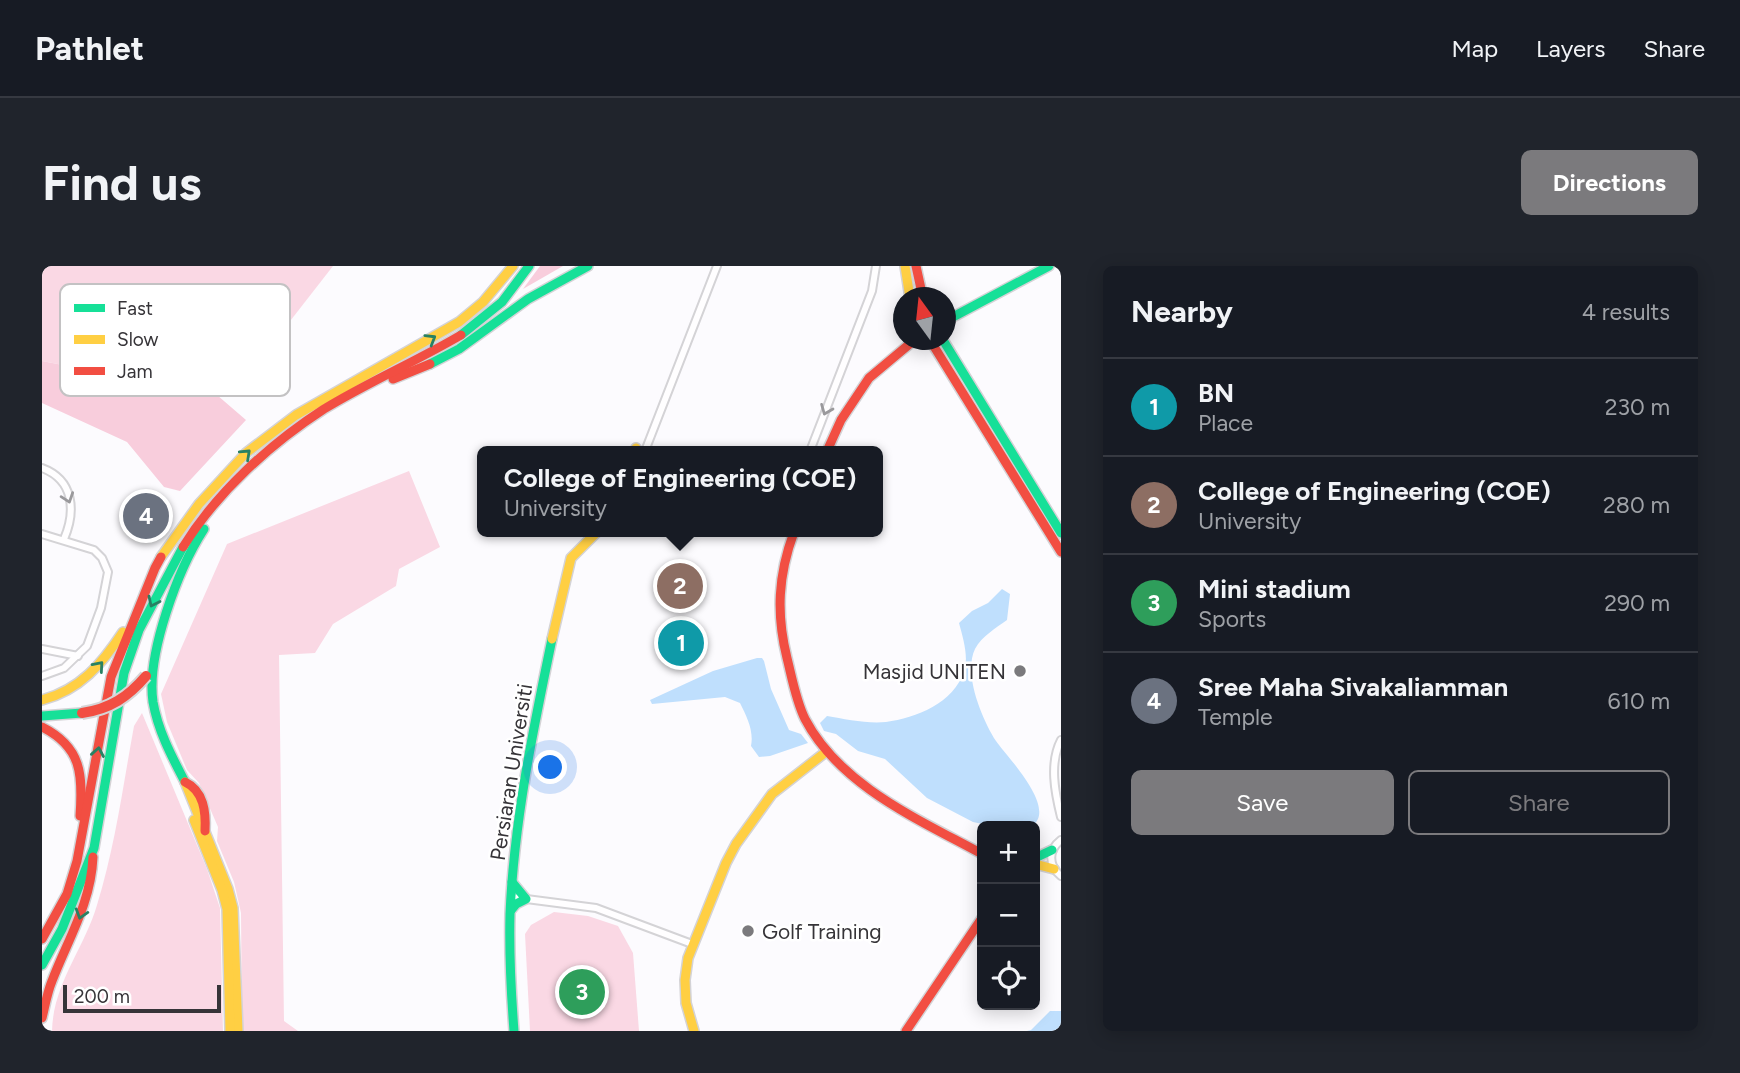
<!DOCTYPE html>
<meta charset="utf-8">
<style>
body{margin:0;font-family:Figtree,sans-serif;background:#20242c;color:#f1f3f6}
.controls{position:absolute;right:21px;bottom:21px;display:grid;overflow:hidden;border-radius:10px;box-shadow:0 4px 18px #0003}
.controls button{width:63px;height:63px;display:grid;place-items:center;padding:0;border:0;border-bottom:2px solid #363941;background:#171b24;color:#f1f3f6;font:35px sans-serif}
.compass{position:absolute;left:851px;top:21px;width:63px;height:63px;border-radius:50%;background:#171b24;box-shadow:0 4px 18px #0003;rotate:345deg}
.scale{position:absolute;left:21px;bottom:18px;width:158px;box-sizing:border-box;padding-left:7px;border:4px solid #363438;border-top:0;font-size:19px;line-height:24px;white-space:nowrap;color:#363438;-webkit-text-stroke:5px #fff;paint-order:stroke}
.you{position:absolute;left:509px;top:502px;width:24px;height:24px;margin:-18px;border:5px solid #fff;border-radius:50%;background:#1a73e8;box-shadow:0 0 0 10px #1a73e833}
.badge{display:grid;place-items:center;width:46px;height:46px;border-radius:50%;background:#7b7a7d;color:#fff;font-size:23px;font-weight:700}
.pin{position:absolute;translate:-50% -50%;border:4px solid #fff;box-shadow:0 2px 7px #0006}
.popup{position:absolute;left:435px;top:180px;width:406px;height:91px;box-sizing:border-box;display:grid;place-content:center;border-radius:10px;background:#171b24;filter:drop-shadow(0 2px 5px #0005);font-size:23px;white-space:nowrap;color:#9ea1a6}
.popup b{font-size:26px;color:#f1f3f6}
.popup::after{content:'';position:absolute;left:50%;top:100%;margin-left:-14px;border:14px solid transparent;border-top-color:#171b24}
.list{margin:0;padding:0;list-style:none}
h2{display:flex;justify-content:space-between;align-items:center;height:91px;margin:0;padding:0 28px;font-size:30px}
h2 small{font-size:23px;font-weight:400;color:#9ea1a6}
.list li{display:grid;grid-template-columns:46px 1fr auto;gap:21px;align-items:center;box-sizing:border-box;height:98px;padding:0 28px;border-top:2px solid #363941}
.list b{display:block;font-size:26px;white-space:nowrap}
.list p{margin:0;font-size:23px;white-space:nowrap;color:#9ea1a6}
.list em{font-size:23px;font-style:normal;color:#9ea1a6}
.actions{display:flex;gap:14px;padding:21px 28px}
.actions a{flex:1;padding:16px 0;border:2px solid #7b7a7d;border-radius:10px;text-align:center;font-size:24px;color:#7b7a7d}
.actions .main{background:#7b7a7d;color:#fff}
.icon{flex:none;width:38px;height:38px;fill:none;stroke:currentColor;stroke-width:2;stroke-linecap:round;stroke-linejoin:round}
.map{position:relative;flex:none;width:1019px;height:765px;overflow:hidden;border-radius:10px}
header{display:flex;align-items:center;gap:42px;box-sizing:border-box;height:98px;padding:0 35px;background:#171b24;border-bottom:2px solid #363941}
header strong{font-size:33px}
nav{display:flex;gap:38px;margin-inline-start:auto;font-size:24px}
.intro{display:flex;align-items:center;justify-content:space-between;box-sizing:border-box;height:168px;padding:0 42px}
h1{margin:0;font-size:49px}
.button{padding:18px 32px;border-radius:10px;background:#7b7a7d;color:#fff;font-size:24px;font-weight:700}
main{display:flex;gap:42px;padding:0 42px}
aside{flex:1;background:#171b24;border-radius:10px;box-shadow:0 4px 18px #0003}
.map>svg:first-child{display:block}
.green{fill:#fad8e4}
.forest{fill:#f8cddc}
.water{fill:#bfdffd}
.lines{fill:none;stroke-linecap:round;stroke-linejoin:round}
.street-casing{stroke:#d4d3d6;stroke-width:10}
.fast-casing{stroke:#d4d3d6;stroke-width:12}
.slow-casing{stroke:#d4d3d6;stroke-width:12}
.jam-casing{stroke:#d4d3d6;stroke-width:12}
.street{stroke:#fffeff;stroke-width:6}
.fast{stroke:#16e098;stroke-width:9}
.slow{stroke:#ffcf43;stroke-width:9}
.jam{stroke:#f24e42;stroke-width:9}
.jam-bridge-casing{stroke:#d6d5d7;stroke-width:14;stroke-linecap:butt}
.jam-bridge{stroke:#f24e42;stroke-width:10}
.oneway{stroke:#288163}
.oneway2{stroke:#9a999c}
.poi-dot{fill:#7b7a7d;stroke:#fff;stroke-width:2.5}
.labels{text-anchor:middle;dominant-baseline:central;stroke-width:5;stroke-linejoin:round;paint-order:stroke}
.poi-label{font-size:21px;fill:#363438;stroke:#fff;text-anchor:end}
.street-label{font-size:21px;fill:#363438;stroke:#fff}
.key{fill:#fff;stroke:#c3c2c3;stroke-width:2}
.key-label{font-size:19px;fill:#363438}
</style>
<header>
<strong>Pathlet</strong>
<nav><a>Map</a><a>Layers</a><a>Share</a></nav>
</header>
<div class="intro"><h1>Find us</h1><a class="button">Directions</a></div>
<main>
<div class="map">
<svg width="1019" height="765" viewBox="0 0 1019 765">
<rect width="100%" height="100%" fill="#fcfbfe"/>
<g class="green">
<path d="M0 0H291L217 95 36 102 0 95Z"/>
<path d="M367 205 398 281 357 303 354 320 291 358 273 387 237 389 242 755 256 765H200L199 647 192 616 175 575 176 561 157 517 145 504 125 456 119 428 185 278Z"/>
<path d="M100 447 165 603 178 642 181 765H10C11 718 42 683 55 639 73 581 81 520 92 460Z"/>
<path d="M512 646 546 650 576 660 591 687 597 765H488L483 668 489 659Z"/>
</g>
<g class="forest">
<path d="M498 0H521L481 23Z"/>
<path d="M0 95 36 102 139 98 204 154 138 225 122 221 85 176 0 137Z"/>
</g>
<g class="water">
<path d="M960 323 968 328 965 354C954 362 940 370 933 383 921 408 940 453 954 475 965 491 1016 542 990 560H950L931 556 885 532 843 493 816 485 794 468 782 465 778 457 785 450C803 453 825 458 844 456 874 452 912 437 922 405 927 391 921 372 917 357L930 345 946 337Z"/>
<path d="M715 392H720L722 395 729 423 747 464 759 468 766 477 728 490 717 491 709 480C712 465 705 451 698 437L683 431 610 438 608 434 671 405Z"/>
<path d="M1008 745H1019V765H985L989 764Z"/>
</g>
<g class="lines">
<g class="street-casing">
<g id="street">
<path d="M603 185 675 0"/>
<path d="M768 185 830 25 834 0"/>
<path d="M0 202C32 214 34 245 22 273"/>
<path d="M0 268 52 284 60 292 66 306 59 342 45 380 22 402 0 410"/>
<path d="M0 383 36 390"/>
<path d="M1019 474C1007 497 1013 527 1019 551"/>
<path d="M1019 574C1006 584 1006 599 1019 610"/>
<path d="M469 631 554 642 650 678"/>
</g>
</g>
<g class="fast-casing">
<g id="fast">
<path d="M909 52 1007 0"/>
<path d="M419 69 460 36 487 0"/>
<path d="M901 74 1019 267"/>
<path d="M388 98 417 83 486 33 546 0"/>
<path d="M0 450 40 447"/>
<path d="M143 516C130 491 116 465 111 436 104 389 136 303 162 263"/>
<path d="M993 592 1010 584"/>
<path d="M469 644 474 638 484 633 470 616"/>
<path d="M0 699 20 663 52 582 82 407 97 364 141 281"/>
<path d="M472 765C469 726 467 687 468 648 472 555 491 464 510 373"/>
</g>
</g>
<g class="slow-casing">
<g id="slow">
<path d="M863 0 868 32"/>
<path d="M594 182 596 185"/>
<path d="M119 291 157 238 204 187 254 149 417 56 441 36 471 0"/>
<path d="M510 373 529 292 555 266"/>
<path d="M0 434C38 424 60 398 81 366"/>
<path d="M143 516 186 623 191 642 196 765"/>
<path d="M152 554 180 624 185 643 188 765"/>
<path d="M993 598 1012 603"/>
<path d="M652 765 644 737 643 714 646 692 684 597 694 578 730 528 785 485"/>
</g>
</g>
<g class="jam-casing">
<g id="jam">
<path d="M874 0 881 32"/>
<path d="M888 74 1019 286"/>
<path d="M351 113 388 98"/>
<path d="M785 185 799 154 827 112 870 76"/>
<path d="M752 266C736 309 734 348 745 392 750 412 754 435 763 453 798 520 878 554 940 588"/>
<path d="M141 281C175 226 228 178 282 143 326 116 375 95 419 69"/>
<path d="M0 461C40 481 41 509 38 550"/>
<path d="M143 516C162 525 164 546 163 565"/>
<path d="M0 673 25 628 35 595 69 411 113 302 119 291"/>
<path d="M0 752C3 740 5 727 10 715 26 673 49 637 51 591"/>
<path d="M864 765 940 652"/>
</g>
</g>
<use href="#street" class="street"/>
<use href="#fast" class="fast"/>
<use href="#slow" class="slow"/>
<use href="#jam" class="jam"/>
<g class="jam-bridge-casing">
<path id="jam-bridge" d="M40 447C68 443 86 431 104 410"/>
</g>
<use href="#jam-bridge" class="jam-bridge"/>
</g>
<defs><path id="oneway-chevron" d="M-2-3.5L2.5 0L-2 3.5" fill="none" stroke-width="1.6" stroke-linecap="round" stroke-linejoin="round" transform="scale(1.75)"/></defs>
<g class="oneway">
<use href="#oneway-chevron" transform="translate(389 73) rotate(-31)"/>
<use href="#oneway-chevron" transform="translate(204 188) rotate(-43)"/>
<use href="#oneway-chevron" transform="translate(111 336) rotate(116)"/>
<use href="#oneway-chevron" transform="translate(57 400) rotate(-49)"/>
<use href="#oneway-chevron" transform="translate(56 486) rotate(-80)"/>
<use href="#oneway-chevron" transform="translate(39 648) rotate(107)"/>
</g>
<g class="oneway2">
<use href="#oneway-chevron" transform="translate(784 144) rotate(112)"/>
<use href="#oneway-chevron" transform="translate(26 232) rotate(71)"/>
</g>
<g class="poi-dot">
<circle cx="978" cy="405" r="7"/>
<circle cx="706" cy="665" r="7"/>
</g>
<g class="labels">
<g class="poi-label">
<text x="964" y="405">Masjid UNITEN</text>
<text x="720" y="665" text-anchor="start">Golf Training</text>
</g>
<g class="street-label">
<text transform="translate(469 506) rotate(-81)">Persiaran Universiti</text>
</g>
</g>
<rect x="18" y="18" width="230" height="112" rx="10" class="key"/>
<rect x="32" y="38" width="31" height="8" fill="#16e098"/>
<rect x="32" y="69" width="31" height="9" fill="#ffcf43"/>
<rect x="32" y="101" width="31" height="8" fill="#f24e42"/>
<g class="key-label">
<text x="75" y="49">Fast</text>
<text x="75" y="80">Slow</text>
<text x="75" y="112">Jam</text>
</g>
</svg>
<div class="controls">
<button>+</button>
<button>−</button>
<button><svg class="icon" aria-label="locate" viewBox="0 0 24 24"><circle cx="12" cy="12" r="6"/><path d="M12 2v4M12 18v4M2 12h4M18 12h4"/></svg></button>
</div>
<svg class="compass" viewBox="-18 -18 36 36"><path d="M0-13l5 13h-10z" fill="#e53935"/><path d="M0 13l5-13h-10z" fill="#9ea1a6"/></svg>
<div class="scale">200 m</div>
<div class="you"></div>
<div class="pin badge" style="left:639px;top:377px;background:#0f9aa8">1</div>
<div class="pin badge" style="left:638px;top:320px;background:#8d6e63">2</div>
<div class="popup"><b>College of Engineering (COE)</b>University</div>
<div class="pin badge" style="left:540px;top:726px;background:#2e9e5b">3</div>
<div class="pin badge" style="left:104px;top:250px;background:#6b7280">4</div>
</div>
<aside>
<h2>Nearby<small>4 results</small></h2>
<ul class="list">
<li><span class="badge" style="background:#0f9aa8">1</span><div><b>BN</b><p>Place</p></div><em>230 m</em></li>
<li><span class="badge" style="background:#8d6e63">2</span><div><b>College of Engineering (COE)</b><p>University</p></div><em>280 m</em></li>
<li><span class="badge" style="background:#2e9e5b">3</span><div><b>Mini stadium</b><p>Sports</p></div><em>290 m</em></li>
<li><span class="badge" style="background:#6b7280">4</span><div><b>Sree Maha Sivakaliamman</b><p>Temple</p></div><em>610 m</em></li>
</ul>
<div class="actions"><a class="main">Save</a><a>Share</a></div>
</aside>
</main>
